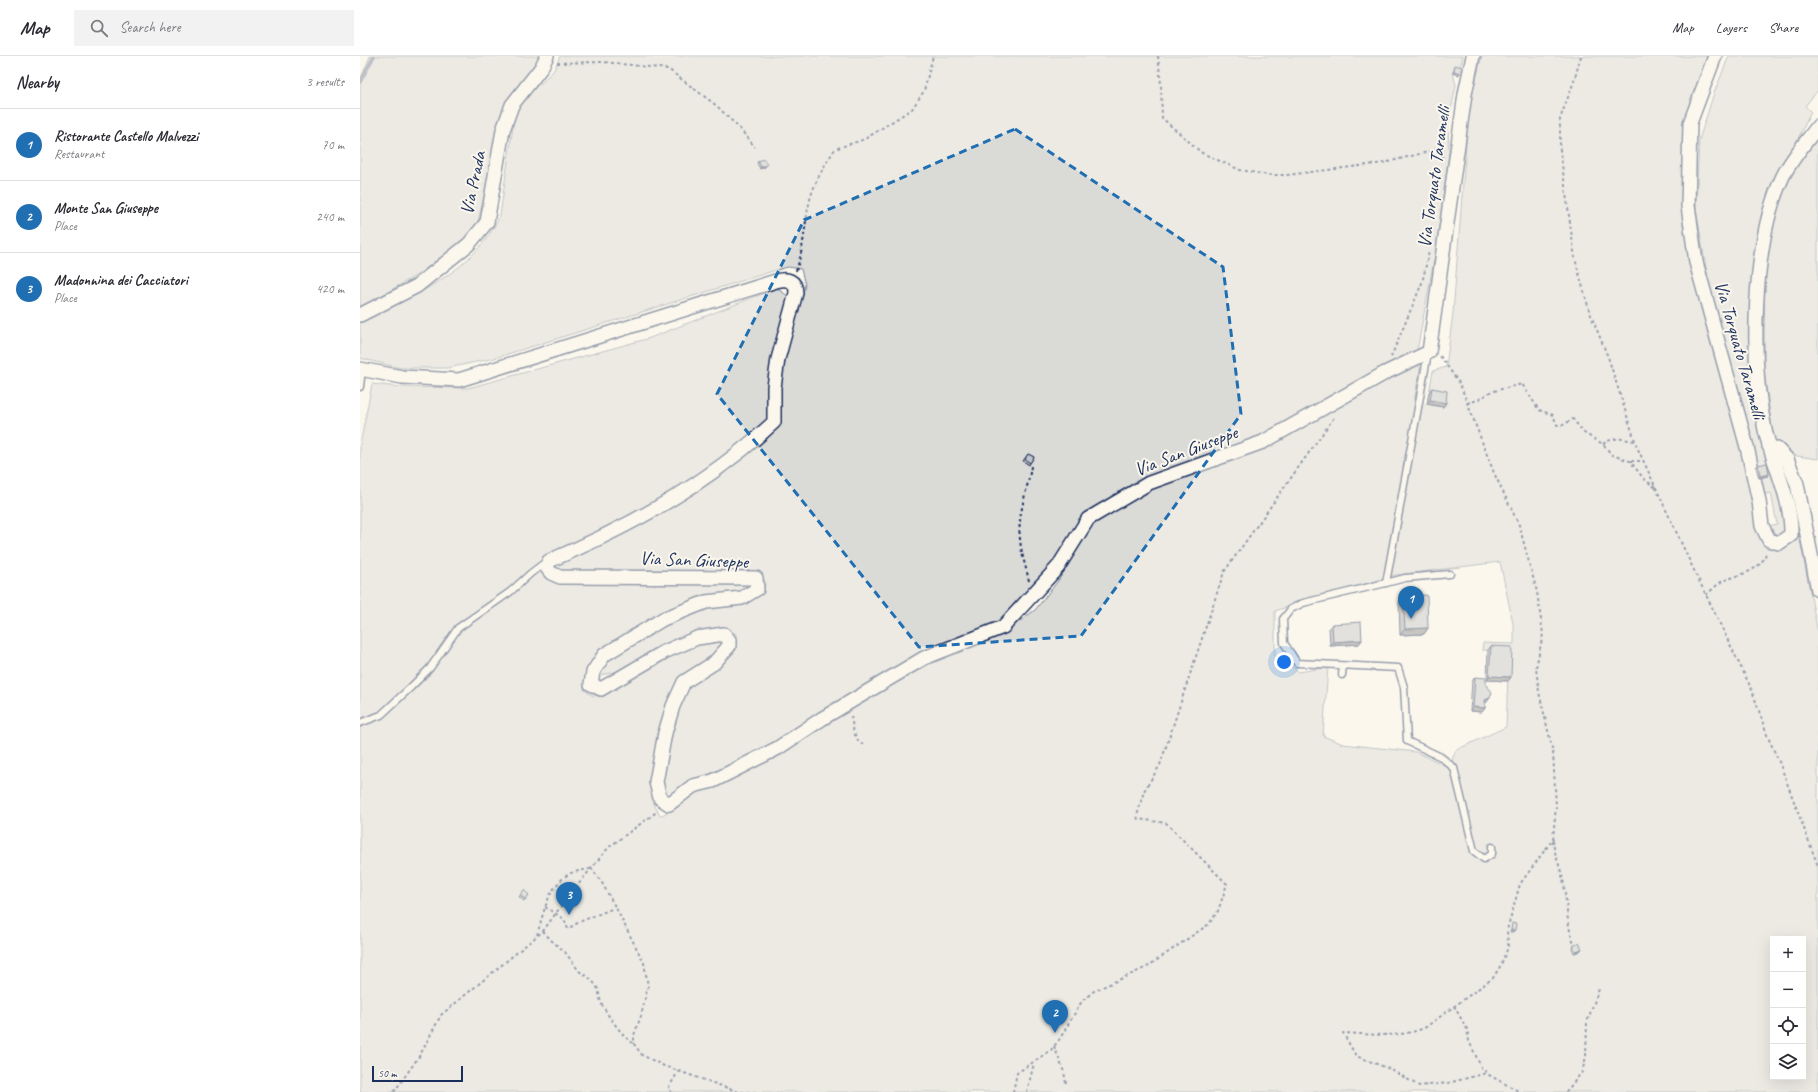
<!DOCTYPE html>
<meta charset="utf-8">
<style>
body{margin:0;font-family:Caveat,sans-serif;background:#f2f2f3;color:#2b2b33}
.controls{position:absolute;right:12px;bottom:12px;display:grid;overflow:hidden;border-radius:0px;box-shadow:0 4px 16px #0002}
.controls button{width:36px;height:36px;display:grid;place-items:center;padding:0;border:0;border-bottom:1px solid #e1e1e2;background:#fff;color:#2b2b33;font:20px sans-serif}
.scale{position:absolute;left:12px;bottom:10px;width:91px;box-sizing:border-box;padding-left:4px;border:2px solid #1b2f5e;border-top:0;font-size:11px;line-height:14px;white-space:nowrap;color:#1b2f5e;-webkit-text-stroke:3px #fbf7ec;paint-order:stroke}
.you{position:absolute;left:924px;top:606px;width:14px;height:14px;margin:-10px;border:3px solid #fff;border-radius:50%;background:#1a73e8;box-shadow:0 0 0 6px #1a73e833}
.badge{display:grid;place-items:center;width:26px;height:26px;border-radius:50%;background:#1f6fb2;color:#fff;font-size:13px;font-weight:700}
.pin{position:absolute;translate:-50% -33px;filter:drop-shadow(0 1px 2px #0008)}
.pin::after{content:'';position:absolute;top:21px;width:14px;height:12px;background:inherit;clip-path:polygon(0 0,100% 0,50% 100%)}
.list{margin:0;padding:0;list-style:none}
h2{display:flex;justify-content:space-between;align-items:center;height:52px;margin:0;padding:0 16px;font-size:17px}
h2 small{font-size:13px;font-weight:400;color:#7c7c81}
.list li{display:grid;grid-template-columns:26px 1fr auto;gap:12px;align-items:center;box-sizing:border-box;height:72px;padding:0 16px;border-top:1px solid #e1e1e2}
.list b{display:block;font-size:15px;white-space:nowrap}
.list p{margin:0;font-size:13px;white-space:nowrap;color:#7c7c81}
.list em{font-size:13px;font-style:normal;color:#7c7c81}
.icon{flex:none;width:22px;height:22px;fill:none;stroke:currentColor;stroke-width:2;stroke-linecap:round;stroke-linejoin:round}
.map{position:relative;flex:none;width:1458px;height:1036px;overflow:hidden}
header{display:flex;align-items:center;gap:24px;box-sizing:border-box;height:56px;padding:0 20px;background:#fff;border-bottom:1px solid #e1e1e2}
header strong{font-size:19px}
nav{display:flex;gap:22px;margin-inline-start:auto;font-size:14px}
.search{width:280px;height:36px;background:#f2f2f3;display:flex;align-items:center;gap:10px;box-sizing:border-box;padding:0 14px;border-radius:0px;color:#7c7c81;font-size:15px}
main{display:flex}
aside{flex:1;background:#fff}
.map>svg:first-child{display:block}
.green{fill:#dadad7;stroke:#7a849a;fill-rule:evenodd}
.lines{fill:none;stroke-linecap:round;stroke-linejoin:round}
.stream{stroke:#747e96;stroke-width:3.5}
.service-casing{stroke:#1b2f5e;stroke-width:9}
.minor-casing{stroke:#1b2f5e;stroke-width:16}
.path{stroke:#1b2f5e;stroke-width:2;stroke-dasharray:3 3;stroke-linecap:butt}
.service{stroke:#fbf7ec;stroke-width:6}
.minor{stroke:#fbf7ec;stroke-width:13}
.wall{fill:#a8a9ad;stroke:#1b2f5e}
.shaded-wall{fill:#888a8d;stroke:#1b2f5e}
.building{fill:#c3c5c9;stroke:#1b2f5e}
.marked{fill:none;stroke:#1f6fb2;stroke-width:3;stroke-dasharray:8 5;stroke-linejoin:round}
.labels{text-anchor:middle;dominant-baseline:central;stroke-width:4;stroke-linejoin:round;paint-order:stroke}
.street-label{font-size:19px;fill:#1b2f5e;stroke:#fbf7ec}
</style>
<header>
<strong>Map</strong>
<div class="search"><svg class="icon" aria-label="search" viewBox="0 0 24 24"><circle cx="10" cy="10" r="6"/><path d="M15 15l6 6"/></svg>Search here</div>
<nav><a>Map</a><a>Layers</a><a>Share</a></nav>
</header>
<main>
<aside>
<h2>Nearby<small>3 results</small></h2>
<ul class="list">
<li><span class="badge">1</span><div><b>Ristorante Castello Malvezzi</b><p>Restaurant</p></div><em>70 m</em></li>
<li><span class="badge">2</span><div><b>Monte San Giuseppe</b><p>Place</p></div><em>240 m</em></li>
<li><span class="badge">3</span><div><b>Madonnina dei Cacciatori</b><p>Place</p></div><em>420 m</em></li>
</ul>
</aside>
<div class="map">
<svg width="1458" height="1036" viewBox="0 0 1458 1036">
<rect width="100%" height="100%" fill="#fbf7ec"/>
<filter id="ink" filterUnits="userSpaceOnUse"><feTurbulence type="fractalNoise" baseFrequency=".025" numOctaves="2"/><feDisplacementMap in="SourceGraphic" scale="8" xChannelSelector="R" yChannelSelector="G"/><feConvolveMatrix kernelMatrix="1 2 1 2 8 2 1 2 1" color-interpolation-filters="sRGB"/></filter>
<g filter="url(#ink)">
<g class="green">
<path d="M10 0H183L140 71 117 170 104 184 57 219 0 252V25Z"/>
<path d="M200 0H1103L1100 13 1094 11 1093 17 1096 29 1088 70 1089 96 1076 193 1057 295 897 382 725 460 691 510 636 568 413 689 334 725 313 741 305 738 301 731 316 660 325 634 366 605 376 594V578L364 571 345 575 268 613 241 619 240 613 247 602 296 571 343 551 383 546 404 537 405 525 398 517 290 514 201 518 194 514 196 504C269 467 362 429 420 370L421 319 445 229 441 213 428 211 413 215 135 302 88 312H40L0 302V266C52 241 116 215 140 159L155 57 160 42 169 32 180 28 194 14Z"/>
<path d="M1122 0H1350L1343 13 1325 157 1388 418 1402 483 1408 492 1421 493 1434 485 1438 474 1458 577V1036H0V389L12 328 39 331 108 332 290 282 417 232 429 241 418 278 408 323 407 368 364 404 184 515 382 525 386 532 379 538 340 543 226 617 224 634 233 640 245 639 279 614 311 597 355 582 361 586 360 595 320 626 310 640 303 671 293 736 294 748 300 760 319 750 326 741 417 699 531 626 580 602 645 576 675 554 698 525 732 468 782 438 1058 306 1060 313 1054 346 1067 348 1073 315 1086 311 1093 257 1109 50ZM1140 506 1154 572V588L1123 587 1122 594 1149 595 1146 671 1096 694 1089 711 1056 696 983 688 963 680 968 611 939 616 930 609 915 603V555L942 546 1036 519ZM1413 883H1443V1021H1413Z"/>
<path d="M1369 0H1458V34L1445 50 1451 56 1427 105 1391 261 1424 451 1427 474 1423 479H1414L1408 470 1417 468 1411 437 1402 439 1350 234 1336 154 1339 84 1354 37Z"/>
<path d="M1458 80V403L1430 399 1414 386 1404 315 1405 202 1420 138 1432 113Z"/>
</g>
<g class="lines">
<path class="stream" d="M0 26 14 0"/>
<g class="service-casing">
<g id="service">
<path d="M1068 297 1026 527 943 547 931 553 923 563 924 587 937 607 1038 612 1044 631 1047 685 1081 701 1094 712 1114 795 1124 803 1132 798V791"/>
<path d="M0 331 2 313"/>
<path d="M1026 527 1045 522 1090 518"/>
<path d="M982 619 983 610"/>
<path d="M0 667 21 659 51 631 70 612 98 572 150 536 171 517 187 505"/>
</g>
</g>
<g class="minor-casing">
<g id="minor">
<path d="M1355 0 1330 67 1328 150 1336 206 1387 391 1399 445 1402 470 1409 484 1419 487 1431 479C1432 444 1413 408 1405 374 1390 305 1392 184 1423 120 1432 102 1446 86 1458 70"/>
<path d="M0 259 57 230 109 188 127 166 143 74 152 49 181 12 187 0"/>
<path d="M0 313 42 321 99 324 416 225C427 222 436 224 436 237L418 303 414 331V366C348 428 271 470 189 505L187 512 191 517 200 521 396 522 397 533 382 542 346 546 303 563 244 599 233 616 231 628 241 633 304 596 337 582 364 578 369 584V590L354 607 324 626 313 650 305 677 296 726 300 742 309 748 333 730 353 725 418 692 463 662 564 602 643 571 698 511 728 463 789 427 903 386 1025 317 1069 296 1105 38 1113 0"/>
<path d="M1409 390 1417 393 1427 403 1437 428 1458 534"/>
</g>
</g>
<g class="path">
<path d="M798 0 801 28 802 62 842 97 880 114 909 119H927L1024 107 1071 95 1085 88"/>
<path d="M1221 0 1214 25 1200 63V94L1215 203 1230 257 1248 301 1277 391 1331 508 1392 634 1407 679 1420 708 1458 810"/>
<path d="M197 7 243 6 308 13 357 50 381 74 395 91"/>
<path d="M1082 103 1083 90"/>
<path d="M436 215C444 193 444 171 449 148 453 128 464 110 475 93L505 83 552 53 564 35 573 0"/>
<path d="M1080 300 1100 328 1134 417 1159 469 1177 536 1183 578 1176 612 1179 636 1193 696 1196 750 1193 783 1160 828 1147 874 1148 891 1141 909 1133 922 1066 971C1041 983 1010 978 983 977L996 1000 1030 1013 1059 1030 1088 1027 1127 1017"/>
<path d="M1031 301 1062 227 1069 196"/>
<path d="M1107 347 1118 344 1130 336 1162 328 1179 354 1193 359 1197 369H1203L1213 363 1224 377 1243 388 1252 399 1270 405 1284 423 1296 432"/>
<path d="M1243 388C1254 380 1262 383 1275 385"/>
<path d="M1271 405H1283"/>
<path d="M669 525C666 511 661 497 660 483 657 458 668 434 671 410"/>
<path d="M1346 539C1351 535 1357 528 1363 525 1379 518 1401 516 1406 497"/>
<path d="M491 660C493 671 493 682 503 689"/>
<path d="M1193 784C1194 798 1200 810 1203 823 1207 844 1206 868 1214 888"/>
<path d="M231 812 241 825 258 856 284 907 288 930 281 960 274 979V988L282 999 304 1010 379 1036H399"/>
<path d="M185 851 204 863 208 873 219 866 254 852"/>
<path d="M183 875 191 884 205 896 219 915 232 924 238 933 241 947 250 962 264 980 274 988"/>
<path d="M177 879C184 856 188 829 211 817 217 815 224 814 230 813"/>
<path d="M1094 950 1107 973 1109 985 1121 1011 1129 1019 1160 1036"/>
<path d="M694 990 704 1016 706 1027"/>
<path d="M34 1036 60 999 81 959 183 875 207 842 249 791 298 755"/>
<path d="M312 1036 308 1033 319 1014"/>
<path d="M653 1036 657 1017 691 994 699 984 722 945 734 935 787 911 849 868 858 855 867 828 806 767 778 763 777 760 784 735 800 709 864 516 975 360"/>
<path d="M667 1036 674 1007"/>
<path d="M1206 1036 1222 1016 1226 1001 1227 966 1239 933"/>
</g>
<use href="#service" class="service"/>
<use href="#minor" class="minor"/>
</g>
<g class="wall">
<path d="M398 105 405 111 400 113 397 107Z"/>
<path d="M1072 332 1086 347 1083 351 1067 348 1069 336Z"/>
<path d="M668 398 674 401 669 409 663 405Z"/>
<path d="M1398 409 1409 418 1408 420 1399 422 1396 411Z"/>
<path d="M1043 540 1068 572 1064 578 1040 579 1039 546Z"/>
<path d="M972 568 1002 584 999 588 970 590 969 572Z"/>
<path d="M1131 590 1151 621 1148 625 1127 624 1128 594Z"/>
<path d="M1115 621 1126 629 1127 646 1125 647V652L1122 656 1110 655 1112 625Z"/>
<path d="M164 834 169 839 164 845 159 841Z"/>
<path d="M1213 890 1222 893 1220 895 1214 897 1212 892Z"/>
</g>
<g class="shaded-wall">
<path d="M1094 15 1100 17 1099 19 1092 17Z"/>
<path d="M407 109 405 111 400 113 401 111Z"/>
<path d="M1070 344 1086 347 1083 351 1067 348Z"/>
<path d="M1409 418 1408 420 1399 422 1400 420Z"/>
<path d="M1068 572 1064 578 1040 579 1045 573Z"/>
<path d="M1002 584 999 588 970 590 973 586Z"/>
<path d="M1129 620 1151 621 1148 625 1127 624Z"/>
<path d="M1130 642 1127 646 1122 648 1125 644Z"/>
<path d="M1113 651 1125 652 1122 656 1110 655Z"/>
<path d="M1151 874H1155L1153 876H1150Z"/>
<path d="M1222 893 1220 895 1214 897 1216 895Z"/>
</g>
<g class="building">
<path d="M1095 9 1102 11 1100 17 1094 15Z"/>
<path d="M404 103 407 109 401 111 398 105Z"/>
<path d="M1072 332 1087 335 1086 347 1070 344Z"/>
<path d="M668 398 674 401 670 407 665 403Z"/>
<path d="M1407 407 1409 418 1400 420 1398 409Z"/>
<path d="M1067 539 1068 572 1045 573 1043 540Z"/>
<path d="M1001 566 1002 584 973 586 972 568Z"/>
<path d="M1131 590 1152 591 1151 621 1129 620Z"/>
<path d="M1115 621 1126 622V629L1132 636 1130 642 1125 644V652L1113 651Z"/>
<path d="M164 834 169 839 165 843 160 839Z"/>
<path d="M1152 867 1156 868 1155 874H1151Z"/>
<path d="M1219 887 1222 893 1216 895 1213 890Z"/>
</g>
</g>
<path d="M0 0H1458V1036H0ZM655 73 863 211 881 358 721 580 559 591 357 338 444 164Z" fill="#fbf7ec" fill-opacity=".55" fill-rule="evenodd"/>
<path class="marked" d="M655 73 863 211 881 358 721 580 559 591 357 338 444 164Z"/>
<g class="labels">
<g class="street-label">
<text transform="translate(1074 121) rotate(-82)">Via Torquato Taramelli</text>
<text transform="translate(113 127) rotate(-78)">Via Prada</text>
<text transform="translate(1380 294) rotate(74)">Via Torquato Taramelli</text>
<text transform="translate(826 395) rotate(-21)">Via San Giuseppe</text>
<text transform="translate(334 504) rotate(2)">Via San Giuseppe</text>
</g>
</g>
</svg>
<div class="controls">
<button>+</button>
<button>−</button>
<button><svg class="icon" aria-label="locate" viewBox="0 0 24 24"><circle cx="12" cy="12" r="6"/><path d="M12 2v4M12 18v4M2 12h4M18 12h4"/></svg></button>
<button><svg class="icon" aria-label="layers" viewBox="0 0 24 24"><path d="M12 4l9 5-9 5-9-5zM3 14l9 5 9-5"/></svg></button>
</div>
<div class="scale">50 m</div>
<div class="you"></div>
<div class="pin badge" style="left:1051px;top:563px">1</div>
<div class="pin badge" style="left:695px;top:977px">2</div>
<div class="pin badge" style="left:209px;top:859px">3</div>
</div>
</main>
